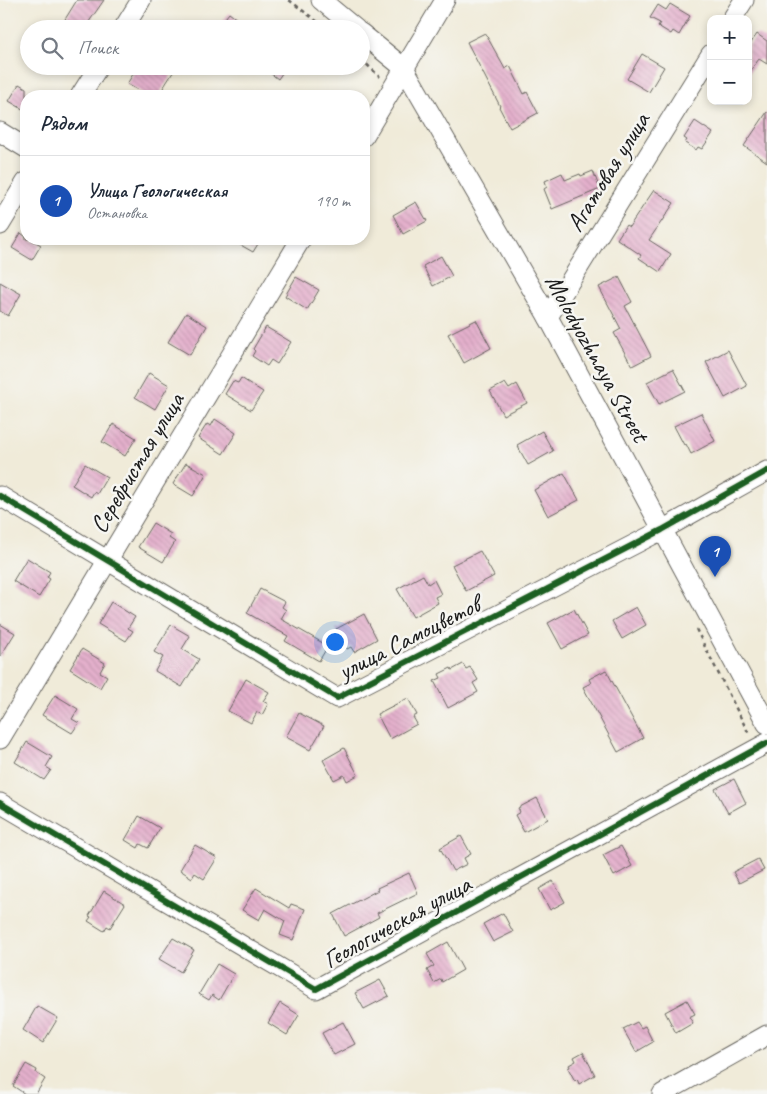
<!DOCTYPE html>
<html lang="ru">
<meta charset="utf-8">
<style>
body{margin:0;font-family:Caveat,sans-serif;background:#f6f6f7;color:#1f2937}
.controls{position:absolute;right:15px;top:15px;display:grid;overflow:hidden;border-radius:10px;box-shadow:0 2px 8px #0003}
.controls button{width:45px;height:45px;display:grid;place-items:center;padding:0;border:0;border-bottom:1px solid #e0e1e3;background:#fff;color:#1f2937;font:25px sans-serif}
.you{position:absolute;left:334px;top:641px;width:18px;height:18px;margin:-12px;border:4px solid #fff;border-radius:50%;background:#1a73e8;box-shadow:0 0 0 8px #1a73e833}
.badge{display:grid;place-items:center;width:32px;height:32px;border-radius:50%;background:#c8321e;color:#fff;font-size:16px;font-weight:700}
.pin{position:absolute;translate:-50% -41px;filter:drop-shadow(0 1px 2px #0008)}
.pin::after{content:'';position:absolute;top:26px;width:18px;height:15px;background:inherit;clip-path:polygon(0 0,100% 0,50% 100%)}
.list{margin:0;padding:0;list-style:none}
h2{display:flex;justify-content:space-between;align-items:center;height:65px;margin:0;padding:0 20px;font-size:21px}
h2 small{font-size:16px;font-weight:400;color:#747a83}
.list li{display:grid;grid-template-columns:32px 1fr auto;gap:15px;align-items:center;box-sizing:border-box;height:90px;padding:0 20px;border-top:1px solid #e0e1e3}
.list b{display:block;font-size:19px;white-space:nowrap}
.list p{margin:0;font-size:16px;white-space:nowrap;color:#747a83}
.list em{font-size:16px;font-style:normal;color:#747a83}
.icon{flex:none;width:28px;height:28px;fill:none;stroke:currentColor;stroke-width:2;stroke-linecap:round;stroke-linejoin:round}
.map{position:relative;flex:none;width:767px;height:1094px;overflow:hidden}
.search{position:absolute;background:#fff;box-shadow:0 2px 8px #0003;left:20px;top:20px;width:350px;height:55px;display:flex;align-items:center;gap:12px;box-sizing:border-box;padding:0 18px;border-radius:28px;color:#747a83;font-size:19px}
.panel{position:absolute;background:#fff;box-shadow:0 2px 8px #0003;left:20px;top:90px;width:350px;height:155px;border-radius:20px}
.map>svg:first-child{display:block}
.building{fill:url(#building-back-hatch)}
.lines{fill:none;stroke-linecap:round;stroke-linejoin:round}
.minor-casing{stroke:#66645e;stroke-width:21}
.path{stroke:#66645e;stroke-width:2.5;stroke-dasharray:4 4;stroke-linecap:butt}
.minor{stroke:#fff;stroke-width:19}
.cycleway-casing{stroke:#f6f6f2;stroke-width:9}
.cycleway{stroke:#1b5e20;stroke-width:6}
.labels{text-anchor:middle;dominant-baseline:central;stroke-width:5;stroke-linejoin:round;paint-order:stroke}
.street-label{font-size:25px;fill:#1c1c1c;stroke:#f6f6f2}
</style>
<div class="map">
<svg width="767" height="1094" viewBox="0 0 767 1094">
<defs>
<pattern id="building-back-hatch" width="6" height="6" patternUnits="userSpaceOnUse" patternTransform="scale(1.25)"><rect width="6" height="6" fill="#e4b0cc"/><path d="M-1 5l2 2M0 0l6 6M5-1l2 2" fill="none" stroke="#c397af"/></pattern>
</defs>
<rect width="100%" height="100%" fill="#f6f6f2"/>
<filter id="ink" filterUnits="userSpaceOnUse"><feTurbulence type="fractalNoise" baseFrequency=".02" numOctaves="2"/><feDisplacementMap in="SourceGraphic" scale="10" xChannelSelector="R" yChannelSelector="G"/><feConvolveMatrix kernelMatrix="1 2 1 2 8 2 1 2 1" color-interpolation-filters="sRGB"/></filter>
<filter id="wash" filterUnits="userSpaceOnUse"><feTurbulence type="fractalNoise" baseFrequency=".0096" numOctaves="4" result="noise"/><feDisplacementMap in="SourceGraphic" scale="20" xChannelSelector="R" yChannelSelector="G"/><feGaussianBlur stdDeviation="1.12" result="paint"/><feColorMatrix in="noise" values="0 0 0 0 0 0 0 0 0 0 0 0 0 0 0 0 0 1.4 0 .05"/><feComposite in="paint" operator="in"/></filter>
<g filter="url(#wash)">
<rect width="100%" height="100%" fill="#f0ebd9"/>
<g id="blocks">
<g class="building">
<path d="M77 0H104L84 29H59Z"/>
<path d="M670 4 690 16 679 35 673 31 671 34 658 26 660 23 650 18 658 5 666 10Z"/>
<path d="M229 13 250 29H217Z"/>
<path d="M485 33 505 69 510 66 524 94 527 92 538 113 510 128 499 107 500 106 467 42Z"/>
<path d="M757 34 767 41V64L759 59 748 74V47Z"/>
<path d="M642 54 664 67 649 92 627 79Z"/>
<path d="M138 66H177L158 96H148L127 84Z"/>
<path d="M261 66H287L278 79Z"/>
<path d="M19 84 26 88V111L9 101Z"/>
<path d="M767 112V162L744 146Z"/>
<path d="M695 121 713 133 702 149 698 147 696 150 685 143 687 140 684 138Z"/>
<path d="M593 171 600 189 552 209 544 189 547 187 545 181 562 173 565 180 580 174 581 176Z"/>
<path d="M654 190 674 203 649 240 671 254 660 272 639 258 641 255 617 239 626 225 629 227Z"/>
<path d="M416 202 427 221 403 234 393 215Z"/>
<path d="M21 233 26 237V239H30L41 245 32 260 12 248Z"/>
<path d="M230 239H261L253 252Z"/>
<path d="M441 256 452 276 433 286 423 266Z"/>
<path d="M296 277 319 290 307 310 285 296Z"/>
<path d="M619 277 632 302 625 306 651 356 632 366 614 333 621 329 599 287Z"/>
<path d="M0 282 21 294 8 316 0 311Z"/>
<path d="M186 313 207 326 190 355 168 342Z"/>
<path d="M476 320 491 348 464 363 448 334Z"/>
<path d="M266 327 291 342 277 364 271 360 267 366 252 356 255 351 253 349Z"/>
<path d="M728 350 747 386 725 398 706 362Z"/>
<path d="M673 369 685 391 659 404 647 382Z"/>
<path d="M149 373 169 385 155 409 135 397Z"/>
<path d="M241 378 263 392 251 410 225 394 233 381 238 383Z"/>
<path d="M505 383 509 389 517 384 527 403 503 415 490 391Z"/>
<path d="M701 413 715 441 691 454 686 444 684 445 674 426Z"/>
<path d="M215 419 236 433 223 454 198 438 207 424 211 426Z"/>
<path d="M113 424 136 438 125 456 102 442Z"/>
<path d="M542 431 553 451 528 465 517 445Z"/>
<path d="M186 463 206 474 193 496 173 484Z"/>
<path d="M85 464 107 477 97 494 94 492 91 497 72 485Z"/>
<path d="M564 473 579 500 548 516 534 490Z"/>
<path d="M153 523 171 534 169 538 175 542 163 562 138 547Z"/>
<path d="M480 551 494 576 466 591 452 565Z"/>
<path d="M27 558 50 572 47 577 50 579 39 597 13 581Z"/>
<path d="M423 575 428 584 434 580 441 594 435 597 438 603 413 617 397 589Z"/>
<path d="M260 589 285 602 282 607 286 610 281 619 328 646 319 661 285 641 288 636 247 613Z"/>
<path d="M111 602 135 617 128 628 133 631 126 641 98 624Z"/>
<path d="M636 607 646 625 622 639 612 621Z"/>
<path d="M574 609 588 635 562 649 548 623Z"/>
<path d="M364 614 377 639 354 652 351 647 347 649 336 629Z"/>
<path d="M0 624 15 633 0 657Z"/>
<path d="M171 625 190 636 182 649 199 659 182 687 155 671 163 657 154 652Z"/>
<path d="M82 649 105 663 100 672 107 676 100 688 70 669Z"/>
<path d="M463 664 466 669 470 667 478 680 473 683 478 692 448 708 434 681 441 678 439 674 451 668 452 670Z"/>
<path d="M606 670 643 738 618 752 583 687 591 683 589 679Z"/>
<path d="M246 679 269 692 263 701 268 704 262 715 257 712 251 723 228 711Z"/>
<path d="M55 695 78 709 72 719 79 723 72 733 42 715Z"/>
<path d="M408 698 417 715 413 717 417 724 390 739 377 714Z"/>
<path d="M299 713 324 726 310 750 286 737Z"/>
<path d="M27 742 52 757 46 767 51 770 44 780 15 762Z"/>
<path d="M344 748 358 775 347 781 344 775 334 780 323 760Z"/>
<path d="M734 779 746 803 728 813 715 789Z"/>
<path d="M537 798 548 819 524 832 515 815 520 812 518 808Z"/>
<path d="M139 816 160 828 148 848 140 844 138 848 125 840Z"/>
<path d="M461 836 471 854 464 858 467 864 453 871 440 848Z"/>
<path d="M195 845 217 858 204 879 195 873 192 878 180 870Z"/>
<path d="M621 846 632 866 614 876 603 855Z"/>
<path d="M758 859 764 870 739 883 733 872Z"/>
<path d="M409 873 418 893 377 913 379 917 344 936 333 914 378 890 377 888Z"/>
<path d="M553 881 565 902 550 910 539 889Z"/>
<path d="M256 888 289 908 291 904 305 909 293 940 280 935 285 921 265 909 259 920 242 910Z"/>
<path d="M104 891 125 904 110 928 107 926 104 931 88 921 91 917 89 916Z"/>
<path d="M503 913 513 932 493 942 483 924Z"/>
<path d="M173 938 194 950 181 972 159 959Z"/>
<path d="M448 942 463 970 442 982 441 979 434 983 427 970 434 966 427 954Z"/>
<path d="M217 964 234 974 219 1000 212 995 209 1000 199 994Z"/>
<path d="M380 980 389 996 364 1009 355 993Z"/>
<path d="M687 1000 695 1014 689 1017 693 1023 676 1033 665 1012Z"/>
<path d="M280 1003 299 1015 287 1035 268 1023Z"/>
<path d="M37 1006 58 1018 43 1043 23 1030Z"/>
<path d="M343 1022 355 1044 334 1055 322 1033Z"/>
<path d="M637 1022 641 1028 645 1026 653 1042 636 1052 623 1029Z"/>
<path d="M583 1052 595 1075 579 1084 577 1079 575 1081 568 1068 570 1067 569 1065 576 1061 574 1057Z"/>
<path d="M26 1064 37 1070 36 1073 45 1079 36 1094H25L13 1086Z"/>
</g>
</g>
</g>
<g filter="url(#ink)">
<use href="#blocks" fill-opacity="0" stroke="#66645e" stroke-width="1"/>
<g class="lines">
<g class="minor-casing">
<g id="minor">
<path d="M321 0 356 29"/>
<path d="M732 19 744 0"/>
<path d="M123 29 141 0"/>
<path d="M361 33 404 68 548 317 767 724"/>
<path d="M80 96 99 66"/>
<path d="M0 132 26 148"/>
<path d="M364 136 445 0"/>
<path d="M0 225 26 182"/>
<path d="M548 317 711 54"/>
<path d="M0 496 337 698 662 530 767 471"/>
<path d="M0 739 301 239"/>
<path d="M0 803 316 989 767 743"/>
<path d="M662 1094 767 1035"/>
</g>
</g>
<g class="path">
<path d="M289 0 327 29"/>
<path d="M361 59 380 77"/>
<path d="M696 629 750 736"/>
</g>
<use href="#minor" class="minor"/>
<g class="cycleway-casing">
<g id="cycleway">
<path d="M0 496 337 698 662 530 767 471"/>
<path d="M0 803 316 989 767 743"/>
</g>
</g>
<use href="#cycleway" class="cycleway"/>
</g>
</g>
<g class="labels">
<g class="street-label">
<text transform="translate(608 172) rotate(-58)">Агатовая улица</text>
<text transform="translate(597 358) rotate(61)">Molodyozhnaya Street</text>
<text transform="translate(137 463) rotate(-59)">Серебристая улица</text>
<text transform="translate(409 638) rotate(-27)">улица Самоцветов</text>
<text transform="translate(397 922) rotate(-29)">Геологическая улица</text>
</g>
</g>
</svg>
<div class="controls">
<button>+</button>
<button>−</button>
</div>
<div class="you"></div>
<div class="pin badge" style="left:715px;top:577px;background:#1a4fb4">1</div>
<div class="search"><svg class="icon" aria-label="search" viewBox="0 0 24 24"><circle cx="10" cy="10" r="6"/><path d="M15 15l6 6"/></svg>Поиск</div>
<section class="panel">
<h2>Рядом<small></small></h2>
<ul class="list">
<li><span class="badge" style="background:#1a4fb4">1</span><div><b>Улица Геологическая</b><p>Остановка</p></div><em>190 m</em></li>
</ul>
</section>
</div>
